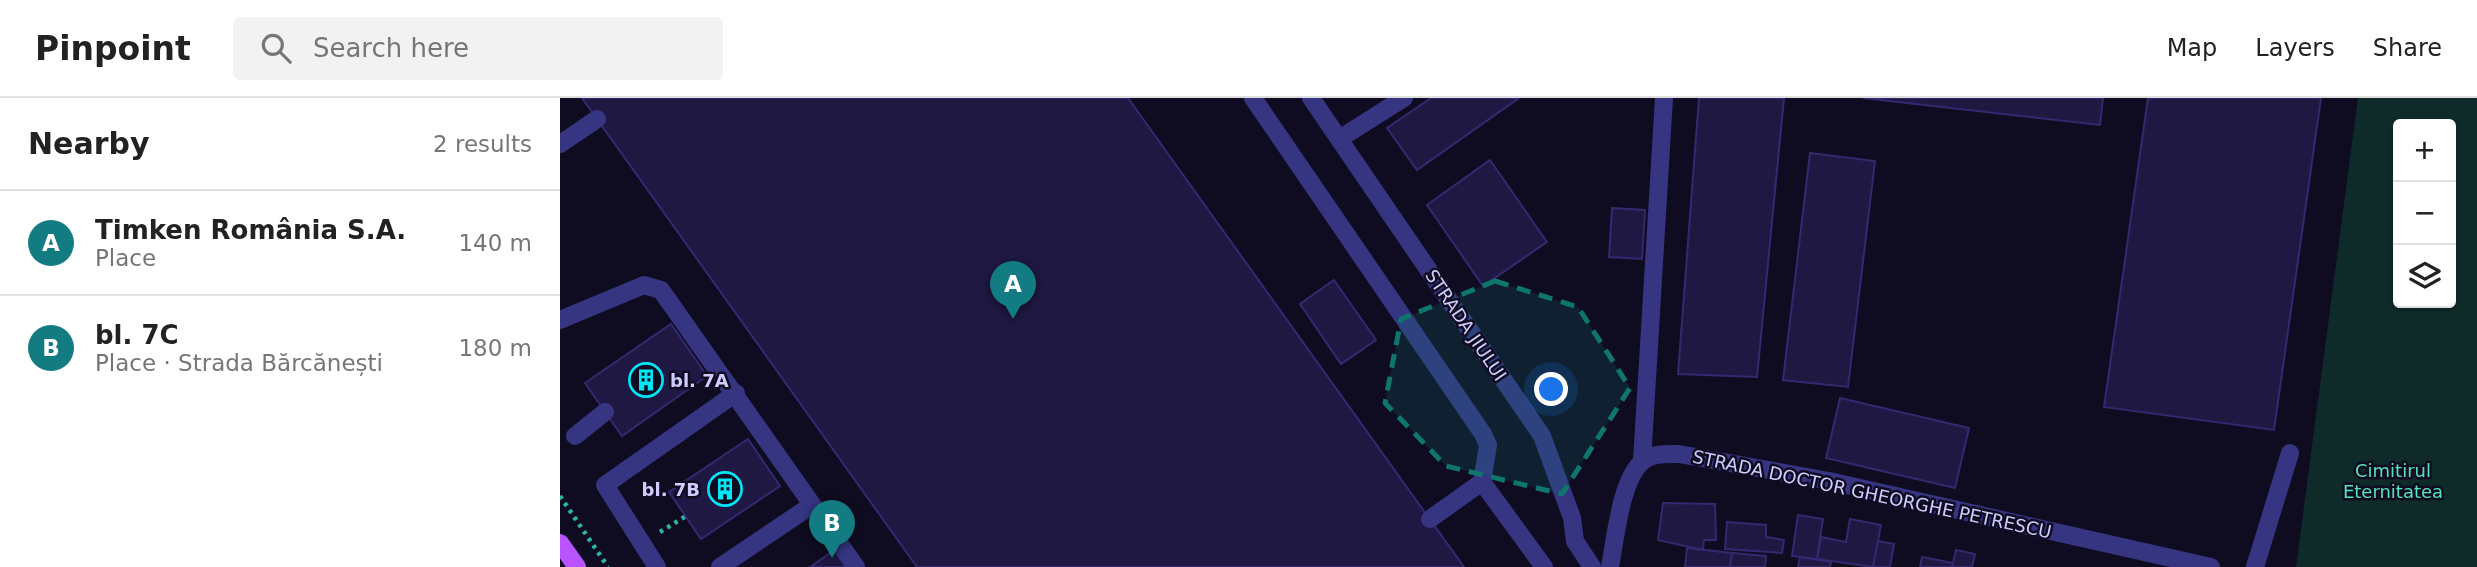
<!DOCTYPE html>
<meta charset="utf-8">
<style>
body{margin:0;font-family:"DejaVu Sans",sans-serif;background:#f2f2f2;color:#222}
.controls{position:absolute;right:21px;top:21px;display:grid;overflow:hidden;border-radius:7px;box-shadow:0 2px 5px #0004}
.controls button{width:63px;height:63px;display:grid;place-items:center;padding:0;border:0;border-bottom:2px solid #e0e0e0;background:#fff;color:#222;font:35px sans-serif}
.you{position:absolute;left:992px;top:292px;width:24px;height:24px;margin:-18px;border:5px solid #fff;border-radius:50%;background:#1a73e8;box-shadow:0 0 0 10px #1a73e833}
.badge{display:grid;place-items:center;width:46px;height:46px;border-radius:50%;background:#137b82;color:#fff;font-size:23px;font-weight:700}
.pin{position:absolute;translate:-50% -58px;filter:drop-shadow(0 2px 4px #0008)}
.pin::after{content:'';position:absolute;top:37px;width:24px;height:21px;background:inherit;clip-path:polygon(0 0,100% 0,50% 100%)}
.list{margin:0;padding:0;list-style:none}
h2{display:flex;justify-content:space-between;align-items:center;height:91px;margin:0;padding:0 28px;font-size:30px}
h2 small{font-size:23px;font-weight:400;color:#767676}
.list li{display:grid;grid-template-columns:46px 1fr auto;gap:21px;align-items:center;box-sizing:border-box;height:105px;padding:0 28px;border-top:2px solid #e0e0e0}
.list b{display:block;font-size:26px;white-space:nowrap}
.list p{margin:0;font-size:23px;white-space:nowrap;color:#767676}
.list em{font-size:23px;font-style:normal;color:#767676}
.icon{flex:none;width:38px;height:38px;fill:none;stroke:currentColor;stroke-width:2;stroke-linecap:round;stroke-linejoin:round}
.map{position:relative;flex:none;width:1917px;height:469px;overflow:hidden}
header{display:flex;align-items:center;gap:42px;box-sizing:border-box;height:98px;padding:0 35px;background:#fff;border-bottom:2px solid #e0e0e0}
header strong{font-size:33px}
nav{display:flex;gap:38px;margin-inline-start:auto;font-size:24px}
.search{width:490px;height:63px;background:#f2f2f2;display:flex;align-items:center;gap:18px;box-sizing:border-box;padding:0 24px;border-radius:7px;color:#767676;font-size:26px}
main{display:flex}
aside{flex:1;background:#fff}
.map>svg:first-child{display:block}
.green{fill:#0f2b29;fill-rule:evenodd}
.building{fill:#1f1843;stroke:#342970;stroke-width:2}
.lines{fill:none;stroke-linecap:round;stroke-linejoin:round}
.path{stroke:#29b6a8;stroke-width:4.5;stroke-dasharray:3.5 5;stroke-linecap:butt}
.minor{stroke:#353582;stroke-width:18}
.major{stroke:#b853ff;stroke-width:18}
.marked{fill:#0f766e;fill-opacity:0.2;stroke:#0f766e;stroke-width:5;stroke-dasharray:14 9;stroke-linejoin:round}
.labels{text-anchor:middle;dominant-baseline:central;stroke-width:5;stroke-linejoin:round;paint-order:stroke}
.street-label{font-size:18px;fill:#d0ccff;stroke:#0f0c21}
.poi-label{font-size:18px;font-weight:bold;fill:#d0ccff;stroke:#0f0c21;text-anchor:start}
.park-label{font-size:18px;fill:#54e3ba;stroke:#0f0c21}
</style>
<header>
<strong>Pinpoint</strong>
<div class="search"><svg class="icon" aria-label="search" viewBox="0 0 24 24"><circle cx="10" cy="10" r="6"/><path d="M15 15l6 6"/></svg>Search here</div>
<nav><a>Map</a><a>Layers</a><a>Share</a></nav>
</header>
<main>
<aside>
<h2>Nearby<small>2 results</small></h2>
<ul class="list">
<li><span class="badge">A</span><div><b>Timken România S.A.</b><p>Place</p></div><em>140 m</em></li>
<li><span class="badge">B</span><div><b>bl. 7C</b><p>Place · Strada Bărcănești</p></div><em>180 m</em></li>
</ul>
</aside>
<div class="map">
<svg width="1917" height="469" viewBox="0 0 1917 469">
<rect width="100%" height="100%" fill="#0f0c21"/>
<path class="green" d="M1798 0H1917V469H1736ZM1838 26H1891V205H1838Z"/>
<g class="building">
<path d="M22 0H568L904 469H357Z"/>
<path d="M871 0H959L857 72 827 30Z"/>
<path d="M1139 0H1224L1197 279 1118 276Z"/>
<path d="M1303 0H1543L1540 27Z"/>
<path d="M1588 0H1761L1714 332 1544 309Z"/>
<path d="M1250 55 1315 63 1288 289 1223 282Z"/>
<path d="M930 62 987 144 923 188 867 107Z"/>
<path d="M1052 110 1085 112 1082 161 1049 159Z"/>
<path d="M774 182 816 242 781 266 740 206Z"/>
<path d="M111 226 147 278 62 338 25 285Z"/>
<path d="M1280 300 1409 330 1395 390 1266 360Z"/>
<path d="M188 341 220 388 141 441 109 394Z"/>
<path d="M1103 405 1155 406 1156 442H1144L1143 452 1098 442Z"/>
<path d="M1238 417 1263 421 1257 461 1232 458Z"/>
<path d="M1290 421 1321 427 1313 469 1257 461 1261 439 1286 444Z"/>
<path d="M1167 424 1206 427V439L1224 442 1222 455 1165 451Z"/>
<path d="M1318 443 1334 446 1330 469H1313Z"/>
<path d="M1127 450 1172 455 1170 469H1125Z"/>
<path d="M276 451 288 469H250Z"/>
<path d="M1396 452 1415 456 1412 469H1392Z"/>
<path d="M1172 455 1206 458 1205 469H1170Z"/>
<path d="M1240 459 1271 464 1270 469H1238Z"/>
<path d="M1362 459 1393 465 1392 469H1360Z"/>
</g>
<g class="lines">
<g class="path">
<path d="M0 398 48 469"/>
<path d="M100 434 126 418"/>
</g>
<g class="minor">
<path d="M693 0 923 336 928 347 922 384 984 469"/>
<path d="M751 0 982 338 1012 420 1015 443 1032 469"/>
<path d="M779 41 844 0"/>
<path d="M0 46 37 21"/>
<path d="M0 222 84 187 101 192 296 469"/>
<path d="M15 338 45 314"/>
<path d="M1082 363 1104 0"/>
<path d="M870 421 922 384"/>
<path d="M97 469 45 387 176 295"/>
<path d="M160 469 252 407"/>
<path d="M1050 469C1055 443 1061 381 1082 364 1091 355 1107 356 1119 356L1269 383 1651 469"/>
<path d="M1695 469 1730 355"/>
</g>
<path class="major" d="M0 445 17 469"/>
</g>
<path class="marked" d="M935 183 1018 209 1070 290 1002 396 886 368 825 305 841 221Z"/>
<defs>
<g id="building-ring" transform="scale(1.75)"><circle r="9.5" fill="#0f0c21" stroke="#00e8f7" stroke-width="1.5"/><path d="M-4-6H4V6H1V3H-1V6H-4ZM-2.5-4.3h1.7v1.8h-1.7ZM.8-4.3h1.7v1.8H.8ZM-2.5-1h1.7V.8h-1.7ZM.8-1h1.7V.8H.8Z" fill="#00e8f7"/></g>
</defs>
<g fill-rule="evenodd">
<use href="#building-ring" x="86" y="282"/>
<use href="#building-ring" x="165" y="391"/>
</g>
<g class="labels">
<g class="street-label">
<text transform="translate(906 227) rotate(56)">STRADA JIULUI</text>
<text transform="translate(1312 396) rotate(12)">STRADA DOCTOR GHEORGHE PETRESCU</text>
</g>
<g class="poi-label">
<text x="110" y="282">bl. 7A</text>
<text x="140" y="391" text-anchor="end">bl. 7B</text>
</g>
<g class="park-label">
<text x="1833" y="372">Cimitirul<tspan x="1833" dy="21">Eternitatea</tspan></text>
</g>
</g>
</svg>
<div class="controls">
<button>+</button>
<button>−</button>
<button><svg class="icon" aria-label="layers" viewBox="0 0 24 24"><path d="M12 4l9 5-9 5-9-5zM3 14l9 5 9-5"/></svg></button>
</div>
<div class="you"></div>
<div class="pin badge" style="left:453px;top:221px">A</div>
<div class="pin badge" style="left:272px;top:460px">B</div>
</div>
</main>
